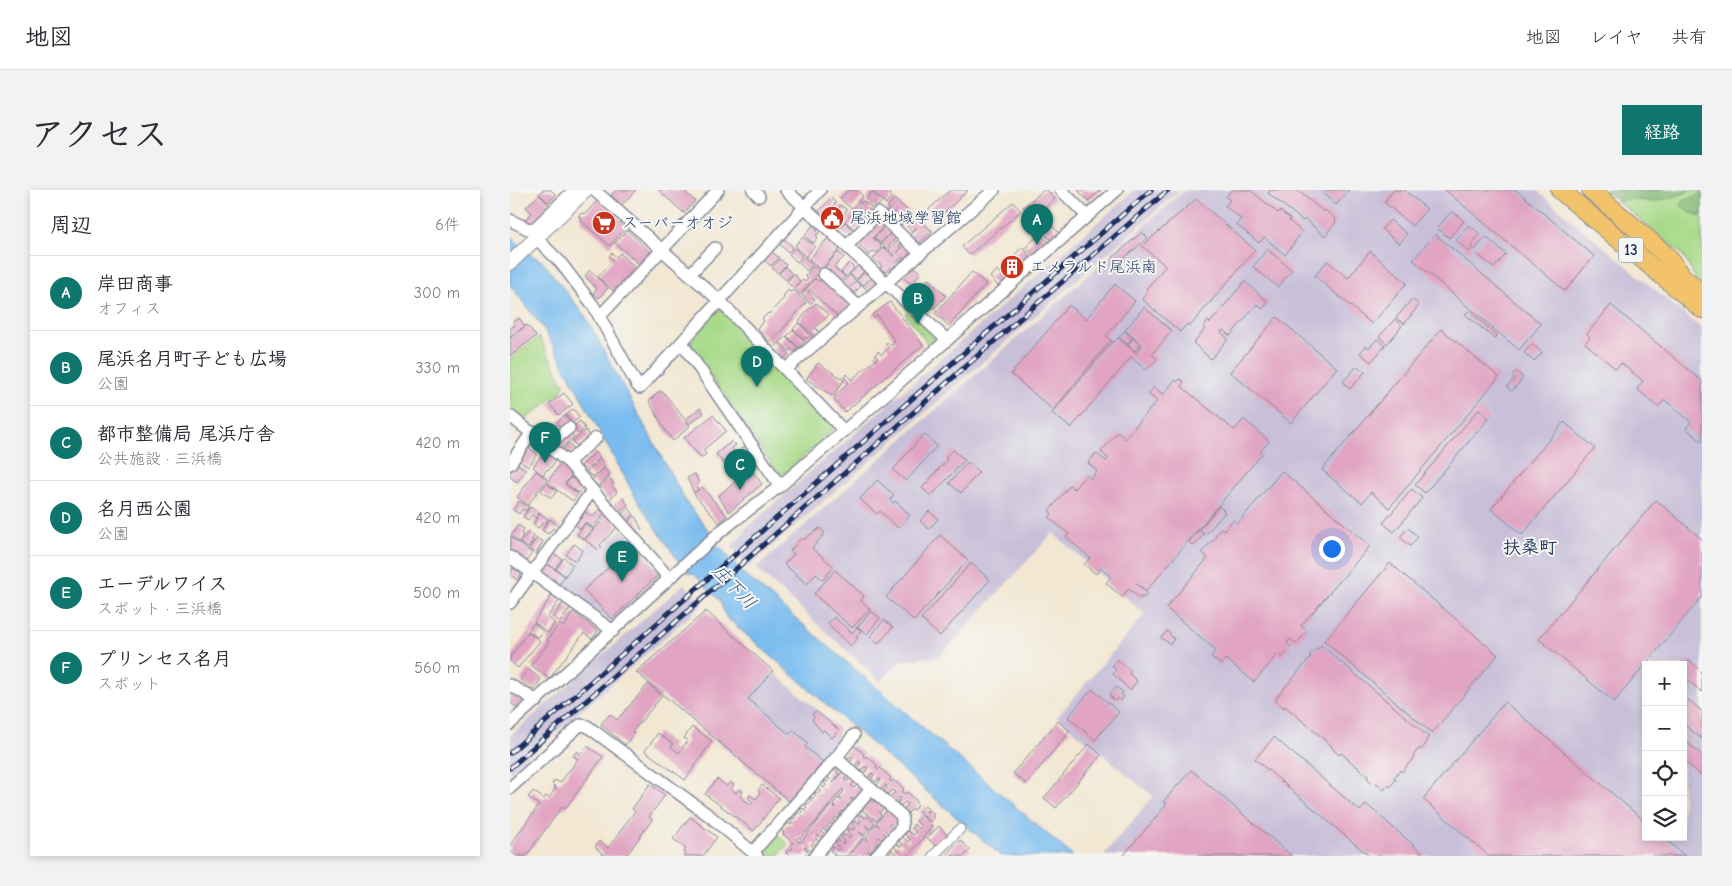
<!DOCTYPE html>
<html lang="ja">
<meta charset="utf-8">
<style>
body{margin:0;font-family:"Comic Neue","Klee One",sans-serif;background:#f2f2f3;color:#2b2b33}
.controls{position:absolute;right:15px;bottom:15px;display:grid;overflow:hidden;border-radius:0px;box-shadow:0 2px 8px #0003}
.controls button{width:45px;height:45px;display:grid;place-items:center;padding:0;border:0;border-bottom:1px solid #e1e1e2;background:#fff;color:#2b2b33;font:25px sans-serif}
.you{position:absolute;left:821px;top:358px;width:18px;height:18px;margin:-12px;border:4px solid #fff;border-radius:50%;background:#1a73e8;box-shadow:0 0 0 8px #1a73e833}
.badge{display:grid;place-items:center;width:32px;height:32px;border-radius:50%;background:#0f766e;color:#fff;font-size:16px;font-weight:700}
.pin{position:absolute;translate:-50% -41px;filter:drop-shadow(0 1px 2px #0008)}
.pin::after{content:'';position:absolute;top:26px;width:18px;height:15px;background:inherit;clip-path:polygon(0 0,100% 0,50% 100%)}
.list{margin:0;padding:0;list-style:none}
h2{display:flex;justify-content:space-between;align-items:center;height:65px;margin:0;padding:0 20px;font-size:21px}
h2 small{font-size:16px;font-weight:400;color:#7c7c81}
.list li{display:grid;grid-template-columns:32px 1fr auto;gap:15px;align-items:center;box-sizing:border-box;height:75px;padding:0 20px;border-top:1px solid #e1e1e2}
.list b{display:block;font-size:19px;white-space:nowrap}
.list p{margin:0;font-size:16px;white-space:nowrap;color:#7c7c81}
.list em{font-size:16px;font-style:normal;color:#7c7c81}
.icon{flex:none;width:28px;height:28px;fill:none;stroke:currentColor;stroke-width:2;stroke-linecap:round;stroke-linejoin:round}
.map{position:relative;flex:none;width:1192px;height:666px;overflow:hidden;border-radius:0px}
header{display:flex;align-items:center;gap:30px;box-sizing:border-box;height:70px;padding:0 25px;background:#fff;border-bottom:1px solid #e1e1e2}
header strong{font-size:24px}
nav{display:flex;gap:28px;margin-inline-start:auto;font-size:18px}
.intro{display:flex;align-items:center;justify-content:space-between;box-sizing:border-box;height:120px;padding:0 30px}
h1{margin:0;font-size:35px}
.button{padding:12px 22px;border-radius:0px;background:#0f766e;color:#fff;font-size:18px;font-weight:700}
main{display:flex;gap:30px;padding:0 30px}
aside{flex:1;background:#fff;border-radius:0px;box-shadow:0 2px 8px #0003}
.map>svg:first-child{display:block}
.industrial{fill:#c8bfd8;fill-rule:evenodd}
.green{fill:#a9da89;stroke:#628474}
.forest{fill:#86ba75;stroke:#50746a}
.water{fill:#79bcef;stroke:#4a76a6}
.building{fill:#e1a4c2;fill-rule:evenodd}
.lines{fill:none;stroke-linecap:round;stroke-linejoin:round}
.pedestrian-casing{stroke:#868b98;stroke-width:11}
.minor-casing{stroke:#868b98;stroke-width:14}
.tertiary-casing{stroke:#868b98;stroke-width:16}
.primary-casing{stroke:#868b98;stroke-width:20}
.pedestrian{stroke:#fff;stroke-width:9}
.minor{stroke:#fff;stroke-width:11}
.tertiary{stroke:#fff;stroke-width:14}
.primary{stroke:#f2c36a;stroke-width:18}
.rail-casing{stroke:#1b2f5e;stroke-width:5}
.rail{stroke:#f6f6f2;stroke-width:3;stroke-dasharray:9;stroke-linecap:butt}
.labels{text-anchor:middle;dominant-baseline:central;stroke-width:4;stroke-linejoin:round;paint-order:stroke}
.shield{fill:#f6f6f2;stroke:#5d6b8a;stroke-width:1}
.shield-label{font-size:15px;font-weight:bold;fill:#1b2f5e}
.poi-label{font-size:16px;fill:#1b2f5e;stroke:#f6f6f2;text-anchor:start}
.neighbourhood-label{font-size:18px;font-weight:bold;fill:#1b2f5e;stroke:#f6f6f2}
.water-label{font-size:18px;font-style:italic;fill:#37598a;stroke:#f6f6f2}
</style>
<header>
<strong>地図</strong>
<nav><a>地図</a><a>レイヤ</a><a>共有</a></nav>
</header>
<div class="intro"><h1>アクセス</h1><a class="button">経路</a></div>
<main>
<aside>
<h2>周辺<small>6件</small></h2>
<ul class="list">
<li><span class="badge">A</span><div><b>岸田商事</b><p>オフィス</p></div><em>300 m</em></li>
<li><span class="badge">B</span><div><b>尾浜名月町子ども広場</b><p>公園</p></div><em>330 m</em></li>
<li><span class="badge">C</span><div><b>都市整備局 尾浜庁舎</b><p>公共施設 · 三浜橋</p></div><em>420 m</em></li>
<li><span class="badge">D</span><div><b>名月西公園</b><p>公園</p></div><em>420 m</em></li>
<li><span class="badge">E</span><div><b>エーデルワイス</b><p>スポット · 三浜橋</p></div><em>500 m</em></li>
<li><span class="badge">F</span><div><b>プリンセス名月</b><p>スポット</p></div><em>560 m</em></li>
</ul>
</aside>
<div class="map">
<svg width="1192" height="666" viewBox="0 0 1192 666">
<rect width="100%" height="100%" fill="#f6f6f2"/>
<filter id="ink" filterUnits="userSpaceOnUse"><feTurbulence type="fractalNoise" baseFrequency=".02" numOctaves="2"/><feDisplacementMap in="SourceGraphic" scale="10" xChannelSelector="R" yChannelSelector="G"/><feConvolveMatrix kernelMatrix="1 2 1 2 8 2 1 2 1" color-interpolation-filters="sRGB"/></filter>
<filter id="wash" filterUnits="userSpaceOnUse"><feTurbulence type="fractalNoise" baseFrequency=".0096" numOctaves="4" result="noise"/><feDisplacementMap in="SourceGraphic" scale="20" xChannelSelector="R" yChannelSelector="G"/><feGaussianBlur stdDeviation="1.12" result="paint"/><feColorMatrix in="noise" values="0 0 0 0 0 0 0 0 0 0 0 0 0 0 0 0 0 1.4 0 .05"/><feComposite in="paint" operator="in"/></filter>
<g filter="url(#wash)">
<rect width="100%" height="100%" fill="#f2e7d2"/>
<g class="industrial">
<path d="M625 0H670L238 377 221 356 236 342 234 340Z"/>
<path d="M675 0H1026L1192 139V666H593L643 606 547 527 635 424 543 343 429 467 392 470 370 491 246 378ZM1136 475H1173V647H1136Z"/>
<path d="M112 339 150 382V388L104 431H99L49 397 79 352 89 360Z"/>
<path d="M174 394 193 414 0 583V546Z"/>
<path d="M194 422 328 538 329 553 279 612 125 482Z"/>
</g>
<g class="green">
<path d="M1094 0H1192V95L1187 91 1173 65Z"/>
<path d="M213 120 323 235 322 241 274 284 267 282 181 158 182 148 207 121Z"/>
<path d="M398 121 423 145V150L419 155 395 124Z"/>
<path d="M29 147 54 195 50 203 13 231 0 221V168Z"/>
<path d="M266 642 278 654 267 666H256L255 654Z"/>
</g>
<g class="forest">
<path d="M1096 0H1178L1176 3 1144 12 1120 9 1108 11Z"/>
<path d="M1192 1V25L1190 26 1177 21 1171 15 1175 9 1189 5Z"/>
</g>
<path class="water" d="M0 46 21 65 32 71 75 126 176 312 199 341V344L206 355 212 359 230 381 234 384 563 666H491L216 427 210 411 184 384 176 382 127 310 34 139 0 95Z"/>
<g id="blocks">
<g class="building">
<path d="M33 0H41L46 5 38 12 29 4Z"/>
<path d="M106 0H126L112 15 101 5Z"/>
<path d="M148 0H173L185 11 174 23Z"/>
<path d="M338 0H347L353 6 342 19 330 9Z"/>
<path d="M365 0H375L382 6 376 14 363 2Z"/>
<path d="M440 0H458L426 31 416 22Z"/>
<path d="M534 0H537L545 9 523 28 513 17Z"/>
<path d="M568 0H591L578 11Z"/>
<path d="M721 0H740L768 23 770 21 780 29 779 31 792 42 775 65 754 47 749 53 727 35 731 29 715 16 720 10 716 7Z"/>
<path d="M760 0H787L814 22 815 20 826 29 825 30 826 32 815 46 795 29 793 31 758 3Z"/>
<path d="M809 0H839L826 15Z"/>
<path d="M884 0H894L917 19 902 36 874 12Z"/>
<path d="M935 0H1006L1084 66 1055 101Z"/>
<path d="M362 2 372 11 366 18 356 9Z"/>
<path d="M29 5 40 15 21 37 14 31 22 23 16 17Z"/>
<path d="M321 8 326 13 323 16 327 20 331 15 337 20 323 35 308 22Z"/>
<path d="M384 9 422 41 408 54 398 46 406 39 405 38 402 41 393 33 389 37 386 34 390 30 386 27 383 31 380 28 385 20 380 26 376 23 379 19 377 17Z"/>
<path d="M686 9 745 60 680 136 677 134 670 142 632 109 638 101 636 99 656 76 632 56Z"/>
<path d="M88 10 117 35 100 56 71 31 72 28 68 26 72 23 75 24Z"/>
<path d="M353 11 362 17 359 19 363 23 360 27 348 16Z"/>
<path d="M503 12 511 21 459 65 452 56Z"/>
<path d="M348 18 354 24 353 26 357 30 345 40 335 31Z"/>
<path d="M942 21 954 31 939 48 927 38Z"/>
<path d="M880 30 897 44 889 54 872 39Z"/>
<path d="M370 31 374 35 363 48 371 55 370 57 371 59 368 63 363 61 359 66 347 52 365 32 367 34Z"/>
<path d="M335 32 344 41 339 47 336 46 328 39Z"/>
<path d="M303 35 308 39 306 40 309 43 306 45 308 47 303 53 295 46Z"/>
<path d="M541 35 549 43 541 50 533 42Z"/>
<path d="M959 35 970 44 961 55 963 57 959 62 946 50Z"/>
<path d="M374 37 380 43 370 53 364 48Z"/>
<path d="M117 40 140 62 129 74 105 53Z"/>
<path d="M382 42 387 46 377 59 371 54Z"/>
<path d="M632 42 638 48 608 73 605 74 602 70 604 68 603 67Z"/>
<path d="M530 44 538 52 524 66 516 57Z"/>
<path d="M925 44 1031 134 1009 160 903 70Z"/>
<path d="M293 47 305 56 296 67 285 55Z"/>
<path d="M319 47 331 58 311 80 299 69Z"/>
<path d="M976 47 996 64 984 78 964 61Z"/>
<path d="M274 49 283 57 278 62 269 54Z"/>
<path d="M389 49 392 52 389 56 391 58 387 63 394 56 401 62 395 69 393 67 389 70 383 78 381 77 375 82 370 78 372 76 363 69 374 57 384 67 385 66 379 60Z"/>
<path d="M513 57 520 66 513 73 505 64Z"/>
<path d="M285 58 292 66 287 72 279 64Z"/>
<path d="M757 59 782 80 768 97 743 77Z"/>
<path d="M860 61 897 93 862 134 805 86 817 71 838 88Z"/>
<path d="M262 62 269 68 261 76 254 70Z"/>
<path d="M328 62 334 67 324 77 335 87 329 93 314 78Z"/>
<path d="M102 63 106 67 110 63 125 77 103 101 88 87 103 70 99 66Z"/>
<path d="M505 66 513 75 499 88 491 78Z"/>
<path d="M294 67 303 75 297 81 289 73Z"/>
<path d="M270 69 276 75 268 83 262 78Z"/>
<path d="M339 73 344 78 336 87 331 82Z"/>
<path d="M304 76 310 82 290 104 285 98 293 90 295 92 298 89 295 86Z"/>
<path d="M348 76 355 80 347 89 340 84Z"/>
<path d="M403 76 411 83 401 94 393 87Z"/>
<path d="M275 77 282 84 276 90 269 84Z"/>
<path d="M80 80 98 98 89 108 83 103 87 99 75 86Z"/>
<path d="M488 80 496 89 488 96 480 87Z"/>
<path d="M356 81 360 85 352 96 347 90Z"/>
<path d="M462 82 476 94 439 136 425 123Z"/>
<path d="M284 84 290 91 283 98 277 92Z"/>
<path d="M340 85 346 91 340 97 346 91 351 96 342 105 335 96 333 98 330 95Z"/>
<path d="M362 88 365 90V94L358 101 353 96Z"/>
<path d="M304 89 310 91 313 89 331 105 329 108 339 116 328 127 299 100 298 102 305 109 300 114 292 105Z"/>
<path d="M418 89 436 106 424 119 405 103Z"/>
<path d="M735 91 758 112 753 119 747 114 720 146 713 140 711 142 718 149 701 169 683 153 695 139 693 137 698 131 700 133Z"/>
<path d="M605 94 625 111 596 146 601 150 543 220 501 184 559 115 576 129Z"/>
<path d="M278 100 280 102 284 100 296 113 262 151H259L247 138 254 131 252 129 258 123 259 124 274 108 273 107Z"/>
<path d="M902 109 909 115 894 134 886 128Z"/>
<path d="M380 112 413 155 335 222 324 210 326 205 339 192 334 187 337 184 341 190 368 168 365 165 368 161 371 165 379 158 375 154 377 152 381 156 385 151 367 125 364 128 362 125Z"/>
<path d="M306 113 319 125 305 138 309 142 305 147 289 132 296 122Z"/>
<path d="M1101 115 1192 191V252L1176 238 1181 232 1155 210 1148 217 1127 199 1133 191 1111 173 1106 179 1075 153 1080 147 1077 144Z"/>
<path d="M634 117 662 141 642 164 647 169 636 180 621 167 561 238 542 223 603 151 604 152 608 148 626 163 632 155 615 140Z"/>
<path d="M959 121 987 145 984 148 955 124Z"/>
<path d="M767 127 827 178 781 233 720 182Z"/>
<path d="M9 128 15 136 0 147V139L5 135 3 133Z"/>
<path d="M885 129 892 136 877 154 869 147Z"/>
<path d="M289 133 301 146 298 148 297 147 294 149 283 139Z"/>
<path d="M17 135 26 146 0 166V148Z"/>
<path d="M931 139 989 187 879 318 861 302 852 313 812 280Z"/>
<path d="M284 140 295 152 289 158 277 146Z"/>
<path d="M614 141 622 148 617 154 609 147Z"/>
<path d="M276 146 288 158 284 162 281 159 279 161 270 152Z"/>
<path d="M623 148 630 154 625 161 618 155Z"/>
<path d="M867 149 875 156 861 172 850 163 856 156 859 158Z"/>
<path d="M269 153 279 164 272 170 263 159Z"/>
<path d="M1022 154 1032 163 1024 171 1014 163Z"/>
<path d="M308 173 334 190 323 206 296 189Z"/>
<path d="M847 176 855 182 840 199 833 192Z"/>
<path d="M1006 181 1013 188 1002 201 997 197 1005 188 1002 185Z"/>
<path d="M670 189 674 192 671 196 724 240 734 229 759 251 750 262 752 264 636 401 626 393 637 403 634 408 632 406 630 409 619 399 612 407 596 393 601 387 591 378 586 384 574 374 580 368 556 347 559 344 539 328 542 324 539 321 560 295 564 299 576 285 581 289 587 281 578 273 586 263 596 271 598 268 591 262 608 242 615 249 647 211 638 204 644 197 653 205 665 190 667 192Z"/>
<path d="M149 201 154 203 180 236 163 251 155 240 139 211Z"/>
<path d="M54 203 63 214 49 225 39 214Z"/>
<path d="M190 218 194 223 179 234 176 229Z"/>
<path d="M63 219 70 227 62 233 56 225Z"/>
<path d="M969 219 979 228 915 303 905 295Z"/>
<path d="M55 225 60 232 52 239 47 233Z"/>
<path d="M203 225 216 241 193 260 196 264 191 268 174 248Z"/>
<path d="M70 231 75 238 68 244 63 237Z"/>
<path d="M1054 232 1085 258 1012 345 981 319Z"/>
<path d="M44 235 48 241 39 247 34 242Z"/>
<path d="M76 240 79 247 67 256 62 251Z"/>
<path d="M60 242 64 247 51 258 47 254Z"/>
<path d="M414 244 427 256 396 291 383 280Z"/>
<path d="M222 251 226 255 222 258 226 264 235 256 242 265 220 281 206 264Z"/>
<path d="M59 253 65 260 59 265 53 259Z"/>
<path d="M18 257 27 264 18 277 9 270Z"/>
<path d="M36 260 47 269 39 280 37 279 33 285 23 277Z"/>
<path d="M443 260 455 270 421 306 412 298 437 270 435 268Z"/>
<path d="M85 262 90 267 76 281 71 276Z"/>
<path d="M90 269 95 276 83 287 77 282Z"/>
<path d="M458 272 469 282 451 303 439 293Z"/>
<path d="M7 274 16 280 7 292 0 287V283Z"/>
<path d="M50 274 62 284 55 294 68 304 63 311 37 293Z"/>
<path d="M94 278 100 285 88 296 82 290Z"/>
<path d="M241 279 252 294 219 322 208 306Z"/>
<path d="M26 281 37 289 18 315 7 307Z"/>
<path d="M772 281 860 356 791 436 797 441 786 454 780 449 777 453 781 457 772 468 768 464 744 492 716 469 711 475 701 467 706 460 656 418 698 368 692 362 706 347 705 346 711 338 714 340 723 330 727 334Z"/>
<path d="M185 284 189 293 186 295 188 300 184 303 177 288Z"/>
<path d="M61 287 73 297 68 303 56 294Z"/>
<path d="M99 288 104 294 102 296 107 302 99 310 88 298Z"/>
<path d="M367 290 384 305 380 310 383 313 385 311 400 325 388 338 370 321 367 324 350 309Z"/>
<path d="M36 293 47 301 41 308 31 301Z"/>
<path d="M192 297 217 326 209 333 184 304Z"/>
<path d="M902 299 912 308 884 342 873 333Z"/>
<path d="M113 308 118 315 108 322 104 316Z"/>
<path d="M1146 310 1192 349V407L1104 512 1029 449Z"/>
<path d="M9 311 19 317 16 321 12 319 9 324 3 320Z"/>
<path d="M709 316 715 322 696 344 690 339Z"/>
<path d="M20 317 29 323 26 328 22 325 18 330 13 327Z"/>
<path d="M119 318 124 325 117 331 111 325Z"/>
<path d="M89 319 95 323 83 338 75 332 71 339 62 333 66 327 70 330 75 322 83 327Z"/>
<path d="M419 321 428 329 419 339 410 331Z"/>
<path d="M30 323 38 329 35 334 32 333 28 338 23 334Z"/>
<path d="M98 324 108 336 90 355 92 358 89 360 75 350Z"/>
<path d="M125 326 132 340 128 344 118 332Z"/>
<path d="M40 329 49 336 46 340 43 338 38 344 32 340Z"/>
<path d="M75 334 83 339 74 349 67 345Z"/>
<path d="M8 335 14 339 11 344 13 345 9 352 1 346Z"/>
<path d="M310 338 315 343 302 358 324 377 313 390 306 384 297 394 274 374 284 364 280 361 291 348 293 350Z"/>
<path d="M898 338 908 347 900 356 890 347Z"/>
<path d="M689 340 694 344 685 355 683 354 682 355 679 352Z"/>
<path d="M18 342 24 346 21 350 23 351 18 358 10 353Z"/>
<path d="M430 345 458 370 404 431 376 407Z"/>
<path d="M0 347 22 363 16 372 0 361Z"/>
<path d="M27 348 33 352 26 364 19 359Z"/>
<path d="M64 354 73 360 66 371 56 365Z"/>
<path d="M123 355 149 384 102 429 74 400Z"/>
<path d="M41 362 52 369 45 379 34 371Z"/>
<path d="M54 368 63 375 55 386 46 379Z"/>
<path d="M34 372 55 386 49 395 45 393V390L44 389 42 391 30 382V378Z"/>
<path d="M461 373 480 390 430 446 411 429Z"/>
<path d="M880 373 988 465 922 543 814 451Z"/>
<path d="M3 378 11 383 8 390 0 385Z"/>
<path d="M325 380 354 406 351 411 360 419 342 438 304 404Z"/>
<path d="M42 405 49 411 37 427 45 433 38 443 24 432Z"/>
<path d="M53 413 60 418 50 432 43 427Z"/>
<path d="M196 421 263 481 238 509 279 544 283 540 298 553 295 557 313 572 279 611 126 482Z"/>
<path d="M361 421 370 428 357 444 348 437Z"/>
<path d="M63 422 88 441 82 449 74 443 39 489 21 475 39 452 37 450 49 434 54 437Z"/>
<path d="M324 427 342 443 347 437 351 441 346 447 348 448 341 456 317 434Z"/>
<path d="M374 430 383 437 368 454 360 447Z"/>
<path d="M24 433 33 441 28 448 18 441Z"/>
<path d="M657 441 664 449 660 454 651 448Z"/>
<path d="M18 442 30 451 8 478 0 471V467Z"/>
<path d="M811 455 919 547 915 551 917 552 911 560 909 558 903 566 904 567 892 582 890 580 884 588 886 589 880 597 878 595 874 600 867 593 865 595 857 588 858 586 831 563 829 565 821 557 822 556 775 516 774 518 766 511 767 509 766 508 801 467 799 466 806 458 807 460Z"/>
<path d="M607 469 621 481 619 484 627 491 620 500 603 484 606 480 602 476Z"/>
<path d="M1179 470 1192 482V502L1173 486V477Z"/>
<path d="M18 479 31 489 23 500 10 490Z"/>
<path d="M138 494 152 506 122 542 124 544 115 555 91 534 100 524 107 530Z"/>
<path d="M606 497 613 502 611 504 614 506 611 511 608 508 605 511 599 505Z"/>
<path d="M0 499 14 509 7 518 0 512Z"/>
<path d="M582 499 609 522 585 550 558 527Z"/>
<path d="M1173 506 1192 521V549L1173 534Z"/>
<path d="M995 512 1136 632V647H1153L1175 666H979L913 609Z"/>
<path d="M306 521 329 540 322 548 314 540 312 542 302 530 304 527 302 525Z"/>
<path d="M548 531 560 541 516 594 503 583Z"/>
<path d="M182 537 202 551 175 590 135 561 148 543 163 554 161 557 169 563 178 550 174 548Z"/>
<path d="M764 547 850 621 856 614 916 666H859L745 569Z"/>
<path d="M1173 549 1192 565V586L1173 570Z"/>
<path d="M579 554 591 565 546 618 534 608Z"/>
<path d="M77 556 93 567 55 619 52 617 16 666H7L0 661V655L29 615 18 607 23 601 34 609 36 606 39 608 46 598 42 594 45 590 50 593 68 569 63 566 67 561 71 564Z"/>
<path d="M341 556H345L354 564 353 566 355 568 357 566 368 576 366 578 368 580 370 578 381 588 379 590 382 592 383 590 394 599 392 602 395 604 397 602 406 610 405 612 408 615 404 620 402 619 398 623 394 619 398 614 395 612 391 616 387 612 391 608 389 607 385 611 380 607 385 602 382 600 378 604 374 601 377 597 376 595 371 600 367 595 371 590 369 589 366 592 361 588 364 585 362 583 358 588 353 584 358 578 355 576 351 581 347 577 351 573 349 571 345 576 340 572 343 568 341 566 338 569 335 564Z"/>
<path d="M323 576 329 579 326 582 329 584 323 593 332 582 337 586 334 589 337 591 340 588 344 592 341 596 344 598 348 594 354 599 345 610 342 608 340 609 344 613 341 618 338 615 336 617 340 620 335 624 332 621 330 623 335 627 330 630 325 627 323 630 326 632 325 638 319 633 317 636 321 639 320 644 313 639 311 641 315 645 314 651 308 645 305 648 310 652 309 657 303 653 301 655 304 658 301 662 296 657 294 658 298 661 294 666H280L276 663 279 658 281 660 283 658 281 656 283 653 273 644 274 642 271 640 279 633 281 635 283 633 280 631 283 628 284 629 288 622 290 624 292 622 290 620 292 618 294 620 297 616 295 615 297 613 298 614 301 611 300 609 301 607 303 609 306 605 304 604 306 602 308 604 311 600 308 598 311 595 314 598 316 595 314 593 315 591 317 592 320 589 316 586ZM332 599 334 601 329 607 332 610 328 608 323 614 326 618 322 614 290 653 286 649 288 647 290 648 305 633Z"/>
<path d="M681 580 782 666H613L657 614 653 612Z"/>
<path d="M207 589 217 596 220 592 224 595 220 599 226 603 229 599 233 602 230 606 241 615 243 612 238 608 240 605 246 609 250 603 248 601 252 595 269 608 244 641 195 604Z"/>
<path d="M140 594 155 605 139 627 142 630 116 666H92L93 664 85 657 89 651 98 658 125 621 122 619Z"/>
<path d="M361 610 364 612 366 610 373 619 369 623 371 625 367 631 352 620Z"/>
<path d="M415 616 418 619 416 621 418 622 419 620 424 624 422 626 424 627 420 632 409 622Z"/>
<path d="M376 621 379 623 381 621 388 627 389 632 384 637 380 633 378 635 382 638 378 643 376 641 374 643 377 646 373 650 369 647 368 648 372 652 368 657 365 654 363 656 366 659 362 663 358 660 357 661 361 664 359 666H339L354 648 358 651 359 650 356 646 366 634 370 637 366 633Z"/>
<path d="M351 625 355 628 357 626 365 633 360 639 355 635 359 639 354 645 349 642 354 646 337 666H323L325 664 320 661 324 657 328 661 330 658 326 654 329 650 333 654 335 651 331 648 334 644 339 648 341 645 337 641 340 638 343 640 345 638 342 635 345 631 349 634 351 631 348 628Z"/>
<path d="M411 625 422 635 418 642 398 666H381L379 664 382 660 386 664 388 661 384 657 387 654 391 657 393 655 389 651 393 647 398 652 400 649 395 645 398 641 403 645 406 642 401 638 404 634 409 639 411 636 406 631Z"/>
<path d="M180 627 207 647 193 666H174L176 663 174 661 176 658 163 649Z"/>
<path d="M429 636 437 645 426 656 417 648Z"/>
<path d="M450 650 460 660 454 666H434Z"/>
</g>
</g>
</g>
<g filter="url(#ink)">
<use href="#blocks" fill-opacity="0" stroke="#868b98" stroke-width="1"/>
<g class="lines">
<g class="pedestrian-casing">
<path id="pedestrian" d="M423 666 450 639"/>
</g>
<g class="minor-casing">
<g id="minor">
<path d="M84 0 210 111 334 241"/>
<path d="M243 0 249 6"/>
<path d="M276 0 437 150"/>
<path d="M551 0 577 26"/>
<path d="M0 30 22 41 64 0"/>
<path d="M26 48 50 72 83 115 127 195 130 198 310 0"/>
<path d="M337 56 368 23 410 63"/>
<path d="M180 84 205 58"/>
<path d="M314 84 348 116"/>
<path d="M90 126 208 0"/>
<path d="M172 153 270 296"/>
<path d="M276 179 484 0"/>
<path d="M0 226 58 272 159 388"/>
<path d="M38 255 59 238"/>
<path d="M58 272 86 248"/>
<path d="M0 274 22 242"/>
<path d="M0 367 103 441"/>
<path d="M0 413 82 301"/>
<path d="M0 495 27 511"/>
<path d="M0 534 211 341 270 296 334 241 607 0"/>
<path d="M326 568 392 626V637L366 666"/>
<path d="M0 598 70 535 77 536 201 627 247 666"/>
<path d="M243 662 326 568 344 545"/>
<path d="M305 666 361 599"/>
</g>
</g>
<g class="tertiary-casing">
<path id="tertiary" d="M0 73 76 0"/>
</g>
<g class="primary-casing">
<g id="primary">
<path d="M1050 0 1192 119"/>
<path d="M1081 0 1156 65 1170 83"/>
<path d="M1159 76 1192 103"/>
</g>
</g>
<use href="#pedestrian" class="pedestrian"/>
<use href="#minor" class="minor"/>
<use href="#tertiary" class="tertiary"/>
<use href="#primary" class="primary"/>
<g class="rail-casing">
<g id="rail">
<path d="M0 563 472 147 641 0"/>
<path d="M0 578 506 132 658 0"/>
</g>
</g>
<use href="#rail" class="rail"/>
</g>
</g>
<defs>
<g id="civic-disc" transform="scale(1.25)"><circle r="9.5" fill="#c8321e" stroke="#f6f6f2"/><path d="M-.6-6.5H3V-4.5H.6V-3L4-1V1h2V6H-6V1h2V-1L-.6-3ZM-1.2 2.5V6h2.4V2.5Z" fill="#fff"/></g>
<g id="supermarket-disc" transform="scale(1.25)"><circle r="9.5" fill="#c8321e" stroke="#f6f6f2"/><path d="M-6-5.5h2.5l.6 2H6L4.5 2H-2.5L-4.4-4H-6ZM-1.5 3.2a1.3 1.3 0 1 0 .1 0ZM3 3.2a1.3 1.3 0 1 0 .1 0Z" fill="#fff"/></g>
<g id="building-disc" transform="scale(1.25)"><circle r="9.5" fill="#c8321e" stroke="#f6f6f2"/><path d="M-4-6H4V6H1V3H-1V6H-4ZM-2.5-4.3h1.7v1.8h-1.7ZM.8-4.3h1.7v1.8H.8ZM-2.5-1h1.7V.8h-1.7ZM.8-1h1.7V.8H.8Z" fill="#fff"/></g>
</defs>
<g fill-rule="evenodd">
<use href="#civic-disc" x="322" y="28"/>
<use href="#supermarket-disc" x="94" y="33"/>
<use href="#building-disc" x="502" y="77"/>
</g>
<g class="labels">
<rect class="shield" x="1108.5" y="47.5" width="25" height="25" rx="4"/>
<g class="shield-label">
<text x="1121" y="60">13</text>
</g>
<g class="poi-label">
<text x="340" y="28">尾浜地域学習館</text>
<text x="112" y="33">スーパーオオジ</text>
<text x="520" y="77">エメラルド尾浜南</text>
</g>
<g class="neighbourhood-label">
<text x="1020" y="357">扶桑町</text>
</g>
<g class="water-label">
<text transform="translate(224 397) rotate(46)">庄下川</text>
</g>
</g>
</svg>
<div class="controls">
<button>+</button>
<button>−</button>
<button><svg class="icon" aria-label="locate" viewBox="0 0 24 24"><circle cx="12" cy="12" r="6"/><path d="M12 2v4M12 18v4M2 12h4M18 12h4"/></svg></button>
<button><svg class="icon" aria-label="layers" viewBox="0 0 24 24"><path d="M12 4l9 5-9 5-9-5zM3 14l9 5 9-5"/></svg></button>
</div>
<div class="you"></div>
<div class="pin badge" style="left:527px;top:55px">A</div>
<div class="pin badge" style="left:408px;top:134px">B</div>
<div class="pin badge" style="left:230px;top:300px">C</div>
<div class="pin badge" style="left:247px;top:197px">D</div>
<div class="pin badge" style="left:112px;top:392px">E</div>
<div class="pin badge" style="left:35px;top:273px">F</div>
</div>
</main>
